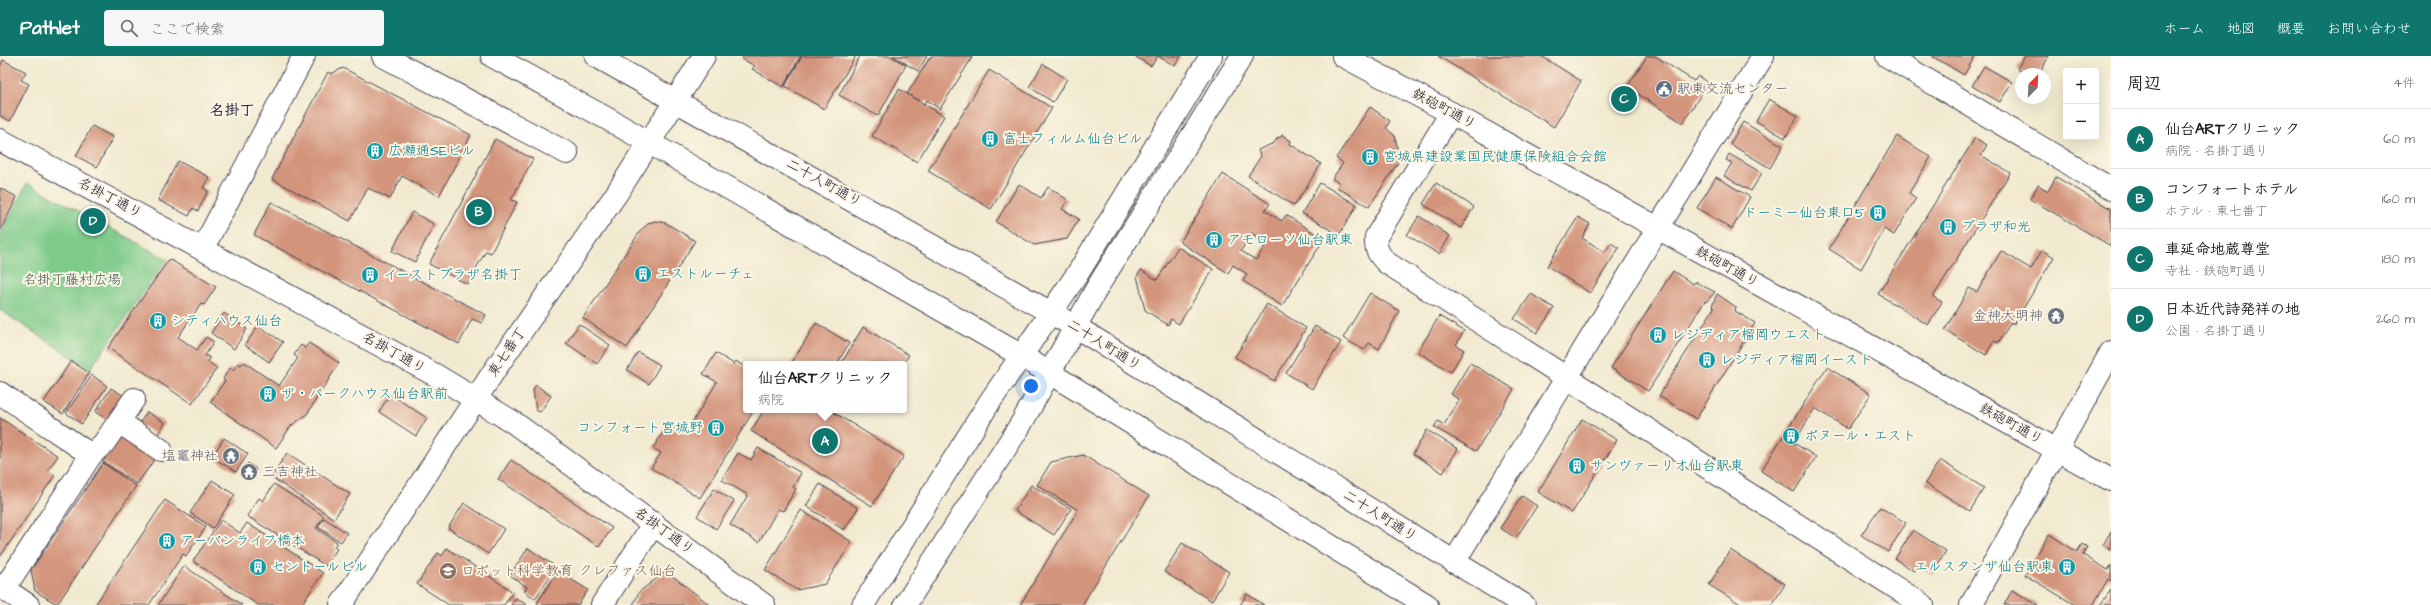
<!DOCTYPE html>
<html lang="ja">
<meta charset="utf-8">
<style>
body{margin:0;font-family:"Architects Daughter","Klee One",sans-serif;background:#f6f6f6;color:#202124}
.controls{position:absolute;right:12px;top:12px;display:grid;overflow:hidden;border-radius:4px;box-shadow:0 4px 16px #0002}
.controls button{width:36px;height:36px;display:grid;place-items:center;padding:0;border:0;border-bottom:1px solid #e0e0e0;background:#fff;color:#202124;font:20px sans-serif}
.compass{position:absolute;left:2015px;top:12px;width:36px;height:36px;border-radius:50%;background:#fff;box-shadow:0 4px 16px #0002;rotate:24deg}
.you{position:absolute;left:1031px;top:330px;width:14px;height:14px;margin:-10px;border:3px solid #fff;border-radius:50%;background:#1a73e8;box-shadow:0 0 0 6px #1a73e833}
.badge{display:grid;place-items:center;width:26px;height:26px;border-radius:50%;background:#0f766e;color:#fff;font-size:13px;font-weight:700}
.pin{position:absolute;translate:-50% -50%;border:2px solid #fff;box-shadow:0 1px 4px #0006}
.popup{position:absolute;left:743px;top:305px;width:164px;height:52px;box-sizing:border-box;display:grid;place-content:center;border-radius:4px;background:#fff;filter:drop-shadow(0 1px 3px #0005);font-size:13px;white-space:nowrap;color:#757577}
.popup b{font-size:15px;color:#202124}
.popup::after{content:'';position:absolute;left:50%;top:100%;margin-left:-8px;border:8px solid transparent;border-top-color:#fff}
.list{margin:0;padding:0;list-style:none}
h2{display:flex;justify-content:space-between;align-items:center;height:52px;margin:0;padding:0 16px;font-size:17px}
h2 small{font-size:13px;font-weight:400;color:#757577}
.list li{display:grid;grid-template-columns:26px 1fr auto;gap:12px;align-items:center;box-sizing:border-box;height:60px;padding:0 16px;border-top:1px solid #e0e0e0}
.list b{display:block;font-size:15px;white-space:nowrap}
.list p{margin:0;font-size:13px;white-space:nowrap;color:#757577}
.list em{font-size:13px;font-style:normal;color:#757577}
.icon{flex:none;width:22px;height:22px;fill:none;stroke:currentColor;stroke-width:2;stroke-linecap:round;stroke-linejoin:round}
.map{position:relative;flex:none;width:2111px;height:549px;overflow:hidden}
header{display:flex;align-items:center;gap:24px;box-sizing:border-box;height:56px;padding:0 20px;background:#0f766e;color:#fff}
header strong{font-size:19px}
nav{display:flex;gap:22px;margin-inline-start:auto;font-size:14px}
.search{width:280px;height:36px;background:#f6f6f6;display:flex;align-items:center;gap:10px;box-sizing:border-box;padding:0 14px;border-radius:4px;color:#757577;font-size:15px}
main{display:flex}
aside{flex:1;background:#fff}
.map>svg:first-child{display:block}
.green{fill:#7ecb8a;stroke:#507662}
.building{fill:#d3947c;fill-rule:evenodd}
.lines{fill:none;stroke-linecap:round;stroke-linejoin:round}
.minor-casing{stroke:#414051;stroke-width:24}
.minor{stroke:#fff;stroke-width:22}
.labels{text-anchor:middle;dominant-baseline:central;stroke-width:4;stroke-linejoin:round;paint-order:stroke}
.service-label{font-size:14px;fill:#4e5e75;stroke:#fcf5e5;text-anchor:start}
.street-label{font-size:14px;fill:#22223b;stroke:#fcf5e5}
.culture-label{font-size:14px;fill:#0d838f;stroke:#fcf5e5;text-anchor:start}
.park-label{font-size:14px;fill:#425d57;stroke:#fcf5e5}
.worship-label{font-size:14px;fill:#5b616d;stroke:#fcf5e5;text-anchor:end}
.education-label{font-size:14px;fill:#785e54;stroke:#fcf5e5;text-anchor:start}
.neighbourhood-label{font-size:15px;font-weight:bold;fill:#22223b;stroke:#fcf5e5}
</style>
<header>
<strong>Pathlet</strong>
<div class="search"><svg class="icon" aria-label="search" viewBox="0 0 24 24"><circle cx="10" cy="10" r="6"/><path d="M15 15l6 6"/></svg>ここで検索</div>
<nav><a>ホーム</a><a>地図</a><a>概要</a><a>お問い合わせ</a></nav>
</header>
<main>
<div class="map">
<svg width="2111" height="549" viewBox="0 0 2111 549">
<rect width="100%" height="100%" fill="#fcf5e5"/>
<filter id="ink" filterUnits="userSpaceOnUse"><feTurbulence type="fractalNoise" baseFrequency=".025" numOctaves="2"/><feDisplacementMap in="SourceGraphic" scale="8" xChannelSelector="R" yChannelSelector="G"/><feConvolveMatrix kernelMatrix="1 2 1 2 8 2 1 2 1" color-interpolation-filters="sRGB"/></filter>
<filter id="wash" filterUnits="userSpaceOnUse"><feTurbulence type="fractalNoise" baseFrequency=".012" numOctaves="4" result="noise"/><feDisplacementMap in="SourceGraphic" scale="16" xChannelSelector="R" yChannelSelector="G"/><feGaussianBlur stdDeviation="0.9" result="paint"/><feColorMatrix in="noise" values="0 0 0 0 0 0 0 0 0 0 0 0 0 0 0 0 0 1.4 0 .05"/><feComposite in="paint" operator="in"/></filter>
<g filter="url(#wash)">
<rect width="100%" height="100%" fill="#f1ead0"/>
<path class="green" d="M27 127 167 203 90 313 0 254V178Z"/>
<g id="blocks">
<g class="building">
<path d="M744 0H801L783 31 752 13 755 10 742 3Z"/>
<path d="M802 0H856L824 53 785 30Z"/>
<path d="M860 0H890L906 9 878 60 839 39Z"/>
<path d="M893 0H927L918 15Z"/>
<path d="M931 0H973L940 53 927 44 924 48 907 38Z"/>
<path d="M1134 0H1158L1151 10Z"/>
<path d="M1158 0H1181L1175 10Z"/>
<path d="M1438 0H1541L1581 25 1554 71Z"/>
<path d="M1647 0H1655L1694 25 1698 20 1708 27 1683 67 1627 31Z"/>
<path d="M1932 0H1975L1964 19Z"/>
<path d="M2025 0H2049L2039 18H2026L2017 13Z"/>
<path d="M3 4 26 16 21 24 29 28 10 65 0 60V11Z"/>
<path d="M1043 8 1067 23 1053 46 1029 31Z"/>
<path d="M1984 10 2012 26 2000 46 1972 30Z"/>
<path d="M343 12 471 79 439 140 402 120 390 143 368 132 350 165 272 123 328 16 331 18Z"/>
<path d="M989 14 1052 52 991 153 928 115Z"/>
<path d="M899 33 944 60 917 106 872 80Z"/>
<path d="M1622 37 1630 42 1625 50 1617 44Z"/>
<path d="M1769 43 1798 60 1785 82 1756 65Z"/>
<path d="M1370 51 1390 65 1386 72 1395 80 1398 96 1403 99 1369 151 1337 131 1340 127 1332 123 1343 107 1336 102Z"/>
<path d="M1743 66 1783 90 1770 112 1730 88Z"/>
<path d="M92 70 113 81 97 111 76 100Z"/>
<path d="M1282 79 1291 85 1290 88 1321 108 1294 150 1248 120 1261 100 1258 94 1274 87 1278 81 1280 82Z"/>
<path d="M1897 80 1931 101 1909 137 1916 142 1894 179 1884 173 1861 213 1829 193Z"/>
<path d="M1975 82 1987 89 1981 99 2010 117 1933 241 1942 246 1928 269 1878 238Z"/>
<path d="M495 83 533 103 511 144 517 146 491 197 486 195 467 228 429 208Z"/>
<path d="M1729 98 1762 117 1751 135 1724 120 1732 107 1726 104Z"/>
<path d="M178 105 209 121 203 132 208 135 198 155 193 152 189 160 158 144Z"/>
<path d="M1223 118 1270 148 1265 154 1282 165 1286 159 1324 183 1282 250 1243 225 1247 218 1233 209 1228 217 1180 186ZM1251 177 1267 187 1256 204 1241 195Z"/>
<path d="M1716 121 1750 141 1732 173 1697 152Z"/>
<path d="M2056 121 2111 153V190L2030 143 2038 129 2048 135Z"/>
<path d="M1320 127 1357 149 1339 179 1302 157Z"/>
<path d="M1436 127 1474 151 1461 172 1423 148Z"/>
<path d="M1019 128 1041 142 1048 131 1068 144 1062 153 1079 163 1067 183 1034 189 996 166Z"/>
<path d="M0 132 17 141 0 175Z"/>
<path d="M271 146 486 259 482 267 472 263 459 288 254 179Z"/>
<path d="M412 156 434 168 415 206 392 195Z"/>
<path d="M1419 160 1450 180 1439 198 1407 179Z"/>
<path d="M1578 161 1590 168 1582 182 1605 196 1611 187 1619 192 1590 237 1547 210Z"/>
<path d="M655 165 666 167 695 185 627 292 583 262 641 174 649 167Z"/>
<path d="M1178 191 1213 213 1179 268 1171 263 1168 269 1145 254 1137 220 1141 214 1157 224Z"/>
<path d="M2042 194 2054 201 2014 268 2011 266 1998 287 1994 285 1986 299 1945 274 1969 232 1977 236 2001 195 2031 213Z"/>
<path d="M169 203 216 231 204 249 201 248 178 281 197 294 206 281 214 286 205 299 210 302 208 306 217 312 192 348 108 292Z"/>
<path d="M1673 215 1693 228 1695 226 1715 236 1706 246 1705 245 1648 335 1611 312Z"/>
<path d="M1370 237 1399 255 1379 293 1369 287 1364 294 1343 282Z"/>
<path d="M1531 238 1554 252 1537 277 1514 263Z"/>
<path d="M1717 238 1736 251 1735 255 1755 267 1696 363 1659 340 1714 252 1712 250Z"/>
<path d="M1267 248 1306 272 1274 325 1235 301Z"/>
<path d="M224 257 247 273 234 293 211 277Z"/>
<path d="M1439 260 1464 275 1456 289 1464 294 1451 316 1418 296Z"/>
<path d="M816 267 849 287 837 308H791Z"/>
<path d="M579 268 610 289 597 308 566 287Z"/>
<path d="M258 270 283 286 269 306 245 289Z"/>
<path d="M1315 270 1341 286 1312 333 1286 317Z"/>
<path d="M863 271 909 299 903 308H841Z"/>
<path d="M309 287 339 307 307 358 291 370 276 392 210 346 225 325 223 323 230 312 233 314 238 307 241 309 244 306 279 330 298 302 294 299 301 289 305 292Z"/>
<path d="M638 296 660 309 649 328 627 314Z"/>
<path d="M716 297 734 308 736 305 746 312V354H754L700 442 651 412 661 397 653 392 669 367 686 377 717 326 703 318Z"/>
<path d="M71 305 89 317 63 358 44 346Z"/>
<path d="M1470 307 1514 333 1476 395 1434 371 1438 365 1444 369 1459 344 1451 338Z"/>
<path d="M1827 311 1871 338 1848 373 1815 352 1794 387 1816 401 1794 436 1761 415Z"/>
<path d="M92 319 107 330 82 368 66 357Z"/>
<path d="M536 329 551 340 540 356 536 354 533 334Z"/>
<path d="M111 332 126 341 110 365 95 356Z"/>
<path d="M390 338 427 362 416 380 379 356Z"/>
<path d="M764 354H830L904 400 872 450 751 375Z"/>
<path d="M147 356 165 367 157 379 139 368Z"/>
<path d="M0 362 58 400 48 414 55 419 0 501Z"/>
<path d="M1582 363 1617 384 1572 457 1538 436Z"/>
<path d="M1427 374 1458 393 1443 417 1413 398Z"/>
<path d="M129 381 157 400 137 428 103 406 117 384Z"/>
<path d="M224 382 248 398 236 416 212 401Z"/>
<path d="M758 392 801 417 793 431 796 433 783 455 778 453 759 486 730 469 748 439 722 424 738 397 751 404Z"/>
<path d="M287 397 350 438 334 463 271 421Z"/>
<path d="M1083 399 1149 440 1082 549H1020L1078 454 1037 429 1051 406Z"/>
<path d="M511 404 612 472 599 491 498 423Z"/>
<path d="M1940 404 1984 432 1970 455 1925 427Z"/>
<path d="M103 407 136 430 58 547H55L35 535 31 514Z"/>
<path d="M248 407 256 413 249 424 241 418Z"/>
<path d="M212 424 235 439 213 472 190 457Z"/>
<path d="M274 428 324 460 316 472 337 486 334 491 337 493 326 510 247 460 259 442 263 445Z"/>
<path d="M820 428 858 452 844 474 806 450Z"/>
<path d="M1031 429 1071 453 1054 479 1015 455Z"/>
<path d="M714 433 734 445 716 473 697 460Z"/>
<path d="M1522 440 1537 450 1516 482 1500 472Z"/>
<path d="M165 444 206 471 186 500 183 498 149 549H95Z"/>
<path d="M464 447 504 473 488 498 448 472Z"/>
<path d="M1880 451 1906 467 1888 496 1861 479Z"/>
<path d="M801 454 852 486 825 528 797 534 765 514Z"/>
<path d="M324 462 347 477 341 486 318 471Z"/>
<path d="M221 464 240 477 247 467 323 517 301 549H258L193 505Z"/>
<path d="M1913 474 1946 495 1932 518 1917 509 1914 515 1895 503Z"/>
<path d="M2111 475V494L2103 489Z"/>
<path d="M2049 478 2077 496 2082 488 2087 491 2083 499 2108 514 2111 509V525L2108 523 2093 549H2075L2025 519Z"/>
<path d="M1182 487 1229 516 1212 545 1164 516Z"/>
<path d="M447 492 513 536 504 549H449L417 528 438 497 442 500Z"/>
<path d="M528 492 556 511 535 543 524 535 527 531 510 519Z"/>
<path d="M1730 494 1785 528 1772 549H1742L1709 529Z"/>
<path d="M184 510 242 549H158Z"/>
<path d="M558 515 588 534 578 549H540L537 547Z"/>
<path d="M666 515 710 549H633L639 536Z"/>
<path d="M2012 534 2038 549H2004Z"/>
<path d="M2111 534V549H2100Z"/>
<path d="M1247 538 1264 549H1240Z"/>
<path d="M516 542 527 549H511Z"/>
</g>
</g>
</g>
<g filter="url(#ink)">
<use href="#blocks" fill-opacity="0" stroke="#414051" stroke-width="1"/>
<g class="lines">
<g class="minor-casing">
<g id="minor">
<path d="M383 0 567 97"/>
<path d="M492 0 606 62 1022 300 1427 549"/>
<path d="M596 0 1076 271 1524 549"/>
<path d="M1343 0 1451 57 2111 424"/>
<path d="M1887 0 2111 133"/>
<path d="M1451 57 1376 181C1375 194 1379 199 1387 207L1923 549"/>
<path d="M0 84 437 320 513 366 764 549"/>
<path d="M203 192 304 0"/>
<path d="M0 337 91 399"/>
<path d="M119 366 161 394"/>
<path d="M1454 506 1763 0"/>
<path d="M0 530 28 549"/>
<path d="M4 533 91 399 104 387 134 343"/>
<path d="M341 549 496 312 617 137 704 0"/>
<path d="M602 549 654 467"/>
<path d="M863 549 989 347 1078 217 1211 0"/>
<path d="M905 549 1021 368 1098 230 1242 0"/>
<path d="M1971 549 2111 296"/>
</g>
</g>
<use href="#minor" class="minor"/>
</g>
</g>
<defs>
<g id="civic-disc" transform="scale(0.9)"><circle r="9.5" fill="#5c6f8a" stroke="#fcf5e5"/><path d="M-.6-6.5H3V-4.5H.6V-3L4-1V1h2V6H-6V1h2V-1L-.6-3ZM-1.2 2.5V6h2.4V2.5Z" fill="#fff"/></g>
<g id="building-disc" transform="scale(0.9)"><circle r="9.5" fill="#0f9aa8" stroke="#fcf5e5"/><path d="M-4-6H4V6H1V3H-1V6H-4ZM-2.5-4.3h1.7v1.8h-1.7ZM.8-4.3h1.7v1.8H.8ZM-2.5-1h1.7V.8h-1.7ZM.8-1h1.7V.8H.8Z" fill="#fff"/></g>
<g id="temple-disc" transform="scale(0.9)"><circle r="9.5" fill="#6b7280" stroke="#fcf5e5"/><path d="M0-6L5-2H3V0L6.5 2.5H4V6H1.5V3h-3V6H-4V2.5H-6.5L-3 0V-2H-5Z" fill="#fff"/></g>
<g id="school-disc" transform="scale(0.9)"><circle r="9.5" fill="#8d6e63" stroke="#fcf5e5"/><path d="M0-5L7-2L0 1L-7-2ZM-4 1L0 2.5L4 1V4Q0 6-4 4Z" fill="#fff"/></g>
</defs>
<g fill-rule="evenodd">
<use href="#civic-disc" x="1664" y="33"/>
<use href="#building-disc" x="990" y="83"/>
<use href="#building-disc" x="375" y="95"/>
<use href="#building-disc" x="1370" y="101"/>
<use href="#building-disc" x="1878" y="157"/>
<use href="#building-disc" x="1948" y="171"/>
<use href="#building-disc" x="1214" y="184"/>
<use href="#building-disc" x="643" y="218"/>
<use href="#building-disc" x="370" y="219"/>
<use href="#temple-disc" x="2056" y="260"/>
<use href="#building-disc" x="158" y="265"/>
<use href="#building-disc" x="1658" y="279"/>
<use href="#building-disc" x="1707" y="304"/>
<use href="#building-disc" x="268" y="338"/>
<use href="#building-disc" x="716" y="372"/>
<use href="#building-disc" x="1791" y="380"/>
<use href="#temple-disc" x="231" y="400"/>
<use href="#building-disc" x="1577" y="410"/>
<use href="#temple-disc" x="249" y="416"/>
<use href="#building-disc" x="167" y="485"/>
<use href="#building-disc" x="258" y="511"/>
<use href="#building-disc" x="2067" y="511"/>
<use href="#school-disc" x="448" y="515"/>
</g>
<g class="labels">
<g class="service-label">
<text x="1677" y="33">駅東交流センター</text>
</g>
<g class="street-label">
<text transform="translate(1444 53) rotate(28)">鉄砲町通り</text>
<text transform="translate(824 127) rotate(29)">二十人町通り</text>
<text transform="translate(110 142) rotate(28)">名掛丁通り</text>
<text transform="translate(1727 211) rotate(29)">鉄砲町通り</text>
<text transform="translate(1104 289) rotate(32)">二十人町通り</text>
<text transform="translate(507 296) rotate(-56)">東七番丁</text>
<text transform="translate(394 297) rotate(29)">名掛丁通り</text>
<text transform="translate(2011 368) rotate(29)">鉄砲町通り</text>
<text transform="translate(1380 460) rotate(32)">二十人町通り</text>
<text transform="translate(664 475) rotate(36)">名掛丁通り</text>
</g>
<g class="culture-label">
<text x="1003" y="83">富士フィルム仙台ビル</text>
<text x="388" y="95">広瀬通SEビル</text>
<text x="1383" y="101">宮城県建設業国民健康保険組合会館</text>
<text x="1865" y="157" text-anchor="end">ドーミー仙台東口5</text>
<text x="1961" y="171">プラザ和光</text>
<text x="1227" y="184">アモローソ仙台駅東</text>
<text x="656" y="218">エストルーチェ</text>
<text x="383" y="219">イーストプラザ名掛丁</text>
<text x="171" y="265">シティハウス仙台</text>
<text x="1671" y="279">レジディア榴岡ウエスト</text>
<text x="1720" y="304">レジディア榴岡イースト</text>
<text x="281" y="338">ザ・パークハウス仙台駅前</text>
<text x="703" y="372" text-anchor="end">コンフォート宮城野</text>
<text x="1804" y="380">ボヌール・エスト</text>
<text x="1590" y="410">サンヴァーリオ仙台駅東</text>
<text x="180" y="485">アーバンライフ橋本</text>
<text x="271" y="511">セントールビル</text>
<text x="2054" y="511" text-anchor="end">エルスタンザ仙台駅東</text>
</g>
<g class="park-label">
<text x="72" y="224">名掛丁藤村広場</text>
</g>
<g class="worship-label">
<text x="2043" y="260">金神大明神</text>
<text x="218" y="400">塩竃神社</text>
<text x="262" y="416" text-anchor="start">三吉神社</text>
</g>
<g class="education-label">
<text x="461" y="515">ロボット科学教育 クレファス仙台</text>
</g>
<g class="neighbourhood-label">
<text x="232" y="54">名掛丁</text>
</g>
</g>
</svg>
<div class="controls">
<button>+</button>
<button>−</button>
</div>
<svg class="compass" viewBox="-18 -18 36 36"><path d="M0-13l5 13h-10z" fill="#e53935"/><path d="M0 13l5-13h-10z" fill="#757577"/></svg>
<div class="you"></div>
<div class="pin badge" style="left:825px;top:385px">A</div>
<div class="popup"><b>仙台ARTクリニック</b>病院</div>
<div class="pin badge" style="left:479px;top:156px">B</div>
<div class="pin badge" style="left:1624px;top:43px">C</div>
<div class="pin badge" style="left:93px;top:165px">D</div>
</div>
<aside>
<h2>周辺<small>4件</small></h2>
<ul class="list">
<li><span class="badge">A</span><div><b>仙台ARTクリニック</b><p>病院 · 名掛丁通り</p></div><em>60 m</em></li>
<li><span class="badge">B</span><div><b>コンフォートホテル</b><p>ホテル · 東七番丁</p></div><em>160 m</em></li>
<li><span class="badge">C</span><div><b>車延命地蔵尊堂</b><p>寺社 · 鉄砲町通り</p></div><em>180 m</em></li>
<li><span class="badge">D</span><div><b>日本近代詩発祥の地</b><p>公園 · 名掛丁通り</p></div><em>260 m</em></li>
</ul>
</aside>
</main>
